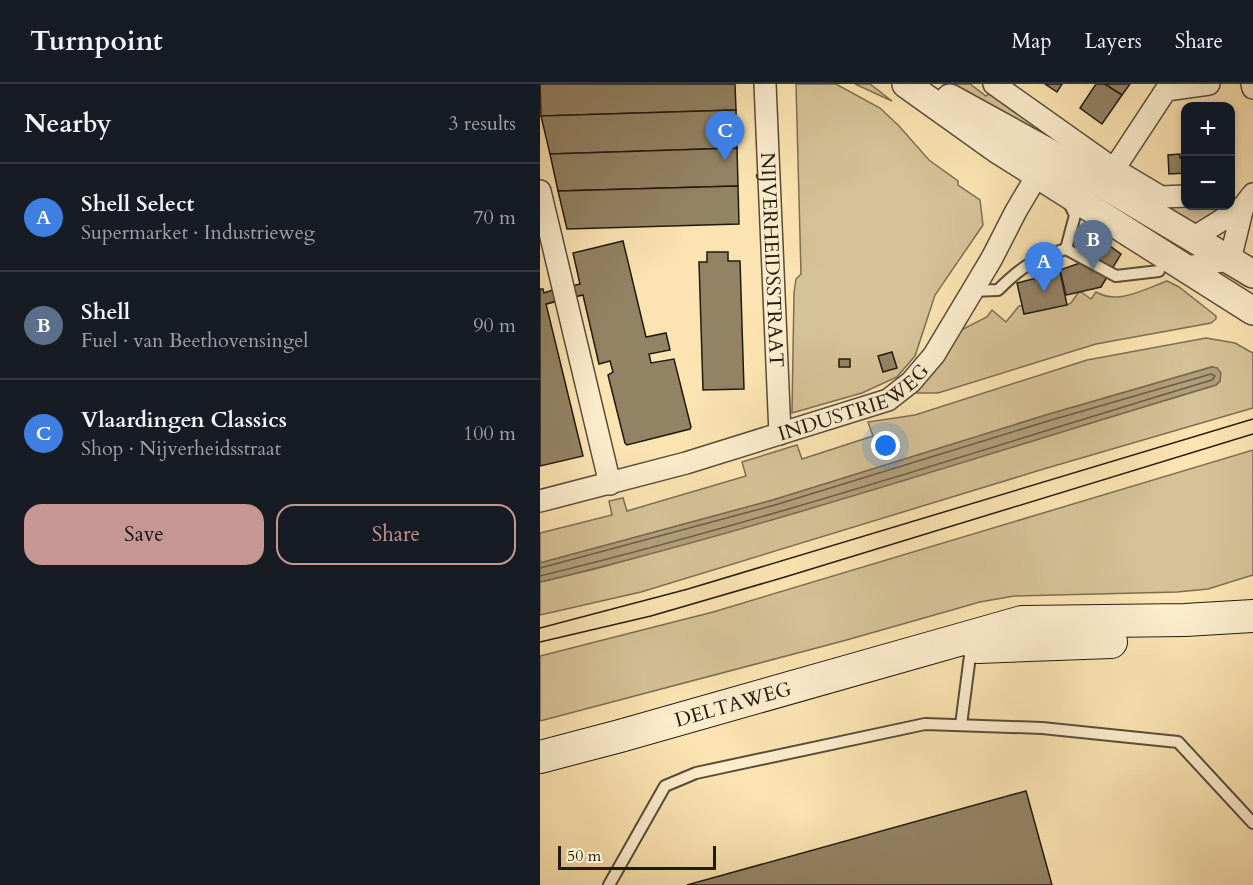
<!DOCTYPE html>
<meta charset="utf-8">
<style>
body{margin:0;font-family:Cardo,serif;background:#20242c;color:#f1f3f6}
.controls{position:absolute;right:18px;top:18px;display:grid;overflow:hidden;border-radius:12px;box-shadow:0 3px 9px #0003}
.controls button{width:54px;height:54px;display:grid;place-items:center;padding:0;border:0;border-bottom:2px solid #363941;background:#171b24;color:#f1f3f6;font:30px sans-serif}
.scale{position:absolute;left:18px;bottom:15px;width:158px;box-sizing:border-box;padding-left:6px;border:3px solid #221a11;border-top:0;font-size:16px;line-height:21px;white-space:nowrap;color:#221a11;-webkit-text-stroke:4px #fcedcd;paint-order:stroke}
.you{position:absolute;left:346px;top:362px;width:21px;height:21px;margin:-15px;border:4px solid #fff;border-radius:50%;background:#1a73e8;box-shadow:0 0 0 9px #1a73e833}
.badge{display:grid;place-items:center;width:39px;height:39px;border-radius:50%;background:#c59692;color:#fff;font-size:20px;font-weight:700}
.pin{position:absolute;translate:-50% -50px;filter:drop-shadow(0 2px 3px #0008)}
.pin::after{content:'';position:absolute;top:32px;width:21px;height:18px;background:inherit;clip-path:polygon(0 0,100% 0,50% 100%)}
.list{margin:0;padding:0;list-style:none}
h2{display:flex;justify-content:space-between;align-items:center;height:78px;margin:0;padding:0 24px;font-size:26px}
h2 small{font-size:20px;font-weight:400;color:#9ea1a6}
.list li{display:grid;grid-template-columns:39px 1fr auto;gap:18px;align-items:center;box-sizing:border-box;height:108px;padding:0 24px;border-top:2px solid #363941}
.list b{display:block;font-size:22px;white-space:nowrap}
.list p{margin:0;font-size:20px;white-space:nowrap;color:#9ea1a6}
.list em{font-size:20px;font-style:normal;color:#9ea1a6}
.actions{display:flex;gap:12px;padding:18px 24px}
.actions a{flex:1;padding:14px 0;border:2px solid #c59692;border-radius:18px;text-align:center;font-size:21px;color:#c59692}
.actions .main{background:#c59692;color:#111}
.map{position:relative;flex:none;width:713px;height:801px;overflow:hidden}
header{display:flex;align-items:center;gap:36px;box-sizing:border-box;height:84px;padding:0 30px;background:#171b24;border-bottom:2px solid #363941}
header strong{font-size:28px}
nav{display:flex;gap:33px;margin-inline-start:auto;font-size:21px}
main{display:flex}
aside{flex:1;background:#171b24}
.map>svg:first-child{display:block}
.green{fill:#d6c297;stroke:#7c6e54;stroke-width:1.5}
.water{fill:#b19f7b;stroke:#786a51;stroke-width:1.5}
.lines{fill:none;stroke-linecap:round;stroke-linejoin:round}
.shore{stroke:#6a5c46;stroke-width:1.5}
.building{fill:#938365;stroke:#221a11;stroke-width:1.5}
.service-casing{stroke:#584c39;stroke-width:14}
.minor-casing{stroke:#584c39;stroke-width:24}
.tertiary-casing{stroke:#584c39;stroke-width:30}
.secondary-casing{stroke:#221a11;stroke-width:34}
.service{stroke:#fcedcd;stroke-width:10}
.minor{stroke:#fcedcd;stroke-width:21}
.tertiary{stroke:#fcedcd;stroke-width:27}
.secondary{stroke:#fcedcd;stroke-width:32}
.tram{stroke:#221a11;stroke-width:1.5}
.labels{text-anchor:middle;dominant-baseline:central;stroke-width:4.5;stroke-linejoin:round;paint-order:stroke}
.street-label{font-size:20px;fill:#221a11;stroke:#fcedcd}
</style>
<header>
<strong>Turnpoint</strong>
<nav><a>Map</a><a>Layers</a><a>Share</a></nav>
</header>
<main>
<aside>
<h2>Nearby<small>3 results</small></h2>
<ul class="list">
<li><span class="badge" style="background:#3f7fe0">A</span><div><b>Shell Select</b><p>Supermarket · Industrieweg</p></div><em>70 m</em></li>
<li><span class="badge" style="background:#5c6f8a">B</span><div><b>Shell</b><p>Fuel · van Beethovensingel</p></div><em>90 m</em></li>
<li><span class="badge" style="background:#3f7fe0">C</span><div><b>Vlaardingen Classics</b><p>Shop · Nijverheidsstraat</p></div><em>100 m</em></li>
</ul>
<div class="actions"><a class="main">Save</a><a>Share</a></div>
</aside>
<div class="map">
<svg width="713" height="801" viewBox="0 0 713 801">
<rect width="100%" height="100%" fill="#fbe4b2"/>
<filter id="stains"><feTurbulence type="fractalNoise" baseFrequency=".00333" numOctaves="4"/><feColorMatrix values="0 0 0 0 .2 0 0 0 0 .09 0 0 0 0 .02 0 0 0 .5 -.17"/></filter>
<radialGradient id="worn" r=".72"><stop offset=".6" stop-color="#630" stop-opacity="0"/><stop offset="1" stop-color="#630" stop-opacity=".3"/></radialGradient>
<g class="green">
<path d="M256 0H296L340 24 359 42 389 76 418 97V101L440 116 443 141 395 211 375 272 357 293 322 309 252 329 254 209 256 195 261 190Z"/>
<path d="M315 0H330L352 17Z"/>
<path d="M403 0H430L446 12 452 7 646 122H674L676 128 659 143 477 44Z"/>
<path d="M627 197 639 203 676 232V235L671 239 556 260 398 309H377L375 308 421 246 447 233 452 226 466 238 479 222 527 221 531 219 538 209 541 208 551 215 556 208C578 221 605 205 627 197Z"/>
<path d="M666 254 695 259 713 269V324L507 384 101 508 0 531V498L55 485 233 435 676 301 680 297 677 284 671 283 506 331 233 416 0 479V449L72 431 69 417 83 414 87 427 206 392 202 378 257 361 262 375 333 352 328 338 375 331 547 276Z"/>
<path d="M713 366V491L668 505 637 508 474 512 440 518 303 557 0 637V572L173 528Z"/>
</g>
<path class="water" d="M672 283 677 284 681 289 680 297 676 301C452 368 228 443 0 498V479L233 416 506 331Z"/>
<g class="lines">
<path class="shore" d="M0 484 235 421 508 337 671 290 675 292 672 296C449 363 227 437 0 492"/>
</g>
<g class="building">
<path d="M0 0H195L196 26 1 32Z"/>
<path d="M505 0H522L517 8Z"/>
<path d="M556 0H565L582 11 562 40 540 24Z"/>
<path d="M565 0H590L582 11Z"/>
<path d="M196 26 197 64 10 70 1 32Z"/>
<path d="M197 64 198 102 18 107 10 70Z"/>
<path d="M640 70V74H646V89L629 90 628 71Z"/>
<path d="M198 102 199 140 27 145 18 107Z"/>
<path d="M560 155 581 170 561 203 526 211 520 186 540 179Z"/>
<path d="M83 157 106 253 126 249 130 266 109 270 111 279 134 275 151 343 150 345 87 361 85 359 68 291 73 288 70 277 59 280 43 211 6 220 4 209 40 200 33 169Z"/>
<path d="M167 168H188V177H200L204 305 163 306 159 178H167Z"/>
<path d="M520 188 527 221 484 230 477 199Z"/>
<path d="M0 205H3L4 209 13 206 16 217 6 220 43 372 0 382Z"/>
<path d="M352 268 357 284 343 288 338 272Z"/>
<rect x="299" y="275" width="11" height="8"/>
<path d="M486 707 512 801H147L471 711Z"/>
</g>
<g class="lines">
<g class="service-casing">
<g id="service">
<path d="M526 165 535 131 529 119"/>
<path d="M431 207 458 206C482 182 494 175 526 165L576 192 619 187"/>
<path d="M421 641 431 564"/>
<path d="M69 801 125 702 156 689 385 640 502 644 638 658 713 739"/>
</g>
</g>
<g class="minor-casing">
<g id="minor">
<path id="s1" d="M225 0 240 350"/>
<path d="M454 0 574 85 621 113 646 112"/>
<path d="M712 0 713 4"/>
<path d="M574 85 626 6 669 0"/>
<path d="M0 107 70 400"/>
<path d="M653 154 703 123 713 110"/>
<path d="M646 183 690 176 703 123"/>
<path id="s2" d="M0 417 146 379 348 316 371 298 394 271 452 174 476 127 505 78"/>
</g>
</g>
<g class="tertiary-casing">
<g id="tertiary">
<path d="M366 0 457 65 713 227"/>
<path d="M410 14 510 69 713 190"/>
</g>
</g>
<g class="secondary-casing">
<g id="secondary">
<path d="M438 563 571 558"/>
<path id="s3" d="M0 673 80 652 482 538 645 536 713 532"/>
</g>
</g>
<use href="#service" class="service"/>
<use href="#minor" class="minor"/>
<use href="#tertiary" class="tertiary"/>
<use href="#secondary" class="secondary"/>
<g class="tram">
<path d="M0 544 148 505 713 335"/>
<path d="M0 558 111 532 245 493 713 350"/>
</g>
</g>
<g class="labels">
<g class="street-label">
<text stroke="none"><textPath href="#s1" startOffset="176">NIJVERHEIDSSTRAAT</textPath></text>
<text stroke="none"><textPath href="#s2" startOffset="330">INDUSTRIEWEG</textPath></text>
<text stroke="none"><textPath href="#s3" startOffset="200">DELTAWEG</textPath></text>
</g>
</g>
<rect width="100%" height="100%" filter="url(#stains)"/>
<rect width="100%" height="100%" fill="url(#worn)"/>
</svg>
<div class="controls">
<button>+</button>
<button>−</button>
</div>
<div class="scale">50 m</div>
<div class="you"></div>
<div class="pin badge" style="left:504px;top:208px;background:#3f7fe0">A</div>
<div class="pin badge" style="left:553px;top:186px;background:#5c6f8a">B</div>
<div class="pin badge" style="left:185px;top:77px;background:#3f7fe0">C</div>
</div>
</main>
